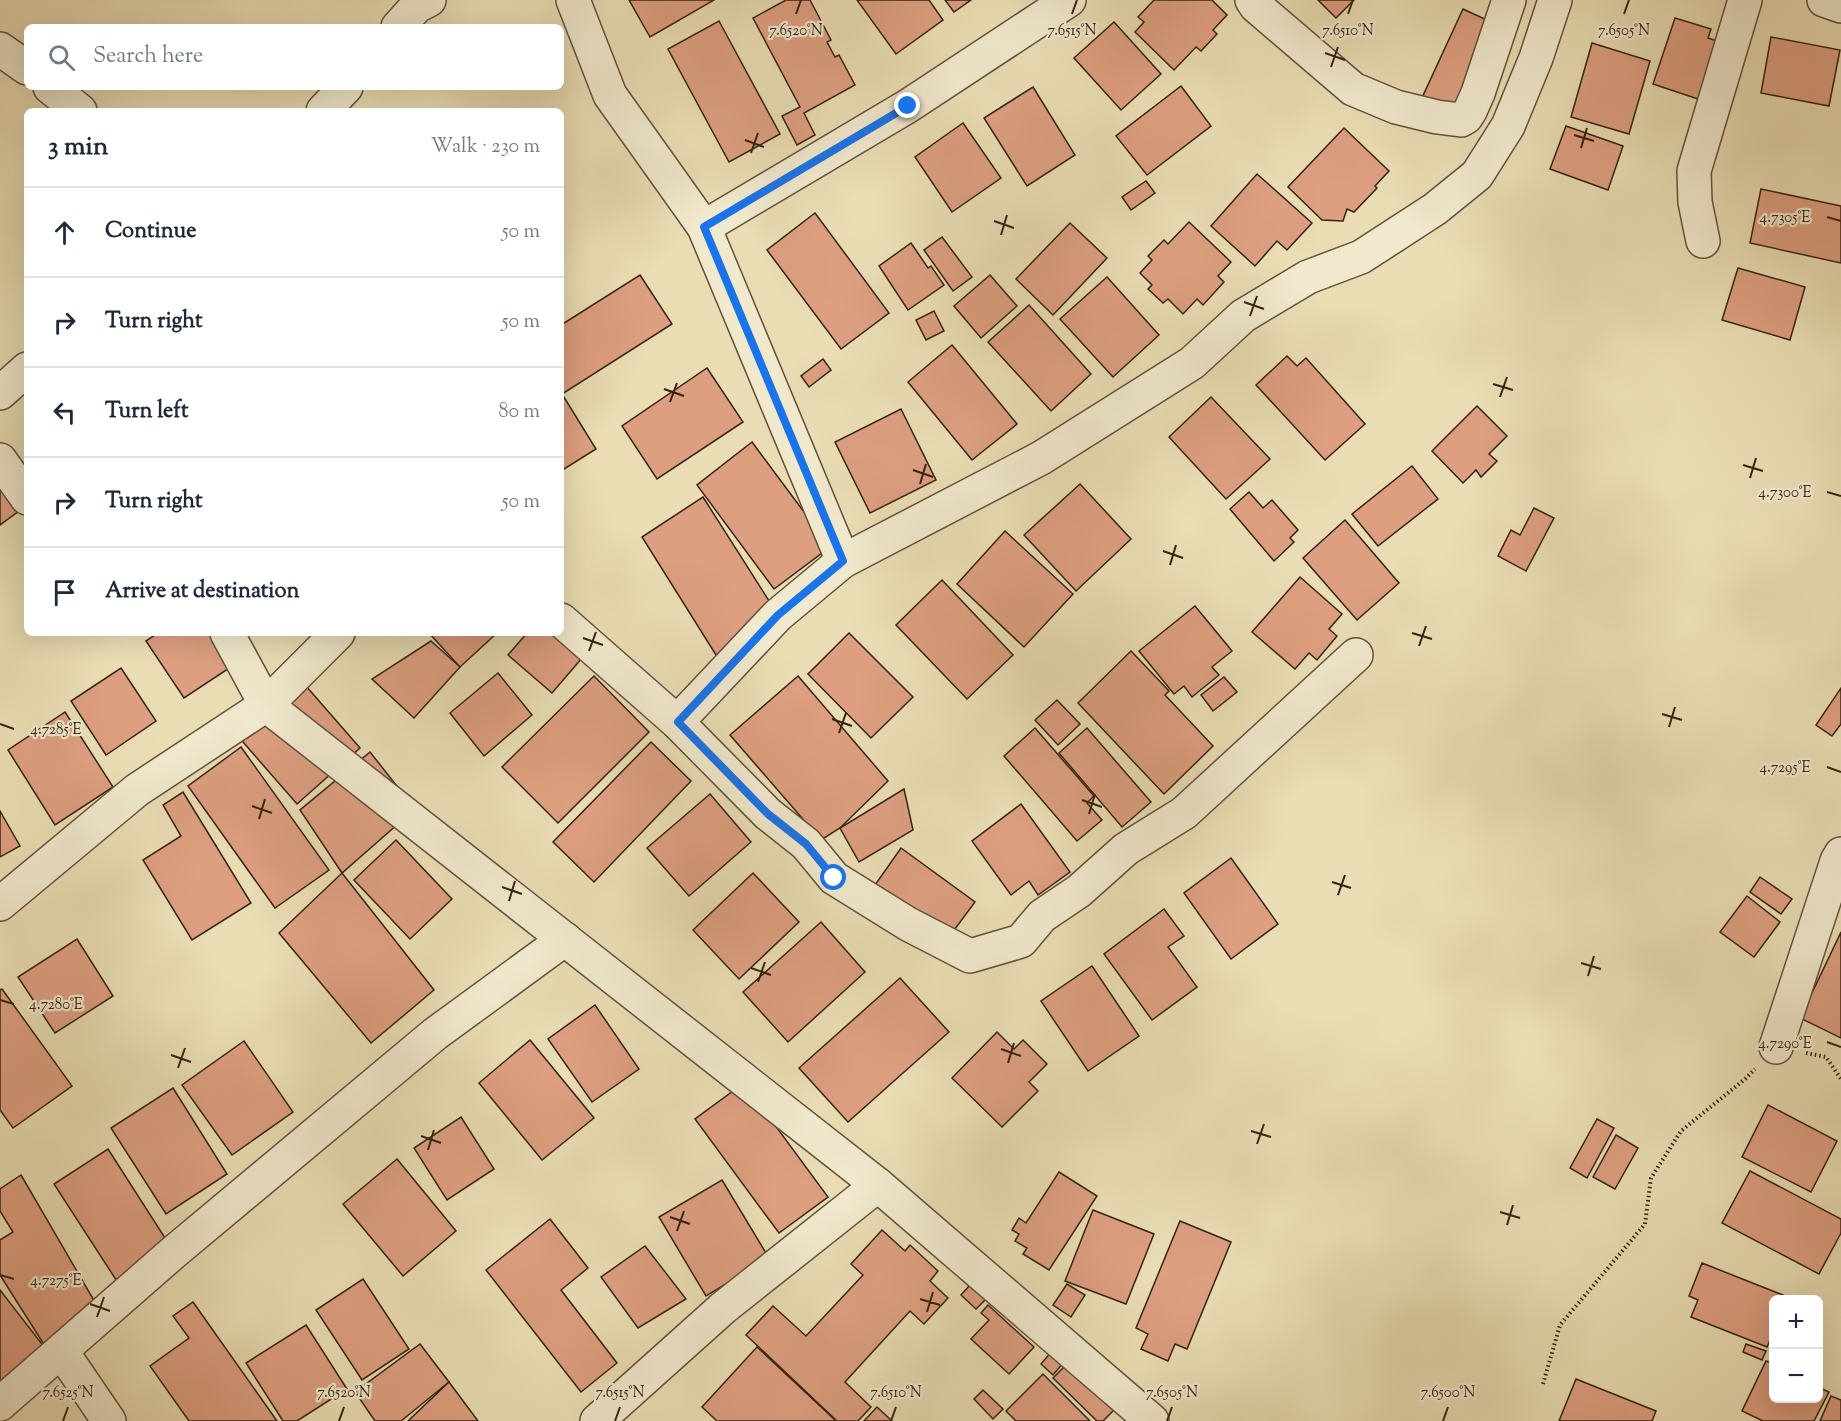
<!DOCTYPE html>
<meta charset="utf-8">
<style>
body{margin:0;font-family:"Sorts Mill Goudy",serif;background:#f2f2f3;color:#1f2937}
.controls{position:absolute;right:18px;bottom:18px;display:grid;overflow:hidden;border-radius:9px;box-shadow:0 6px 24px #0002}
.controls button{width:54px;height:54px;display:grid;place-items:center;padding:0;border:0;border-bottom:2px solid #e0e1e3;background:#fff;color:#1f2937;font:30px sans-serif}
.stop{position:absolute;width:18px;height:18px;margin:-14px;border:4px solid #1a73e8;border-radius:50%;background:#fff}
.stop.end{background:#1a73e8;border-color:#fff;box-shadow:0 2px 6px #0008}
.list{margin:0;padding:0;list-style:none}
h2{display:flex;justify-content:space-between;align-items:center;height:78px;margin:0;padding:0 24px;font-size:26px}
h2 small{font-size:20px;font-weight:400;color:#747a83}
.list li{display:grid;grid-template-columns:39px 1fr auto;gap:18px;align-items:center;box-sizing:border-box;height:90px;padding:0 24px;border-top:2px solid #e0e1e3}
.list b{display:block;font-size:22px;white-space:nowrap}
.list em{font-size:20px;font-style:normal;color:#747a83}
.icon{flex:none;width:33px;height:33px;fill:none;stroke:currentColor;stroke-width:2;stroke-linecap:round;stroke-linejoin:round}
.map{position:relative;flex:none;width:1841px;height:1421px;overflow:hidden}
.search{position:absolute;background:#fff;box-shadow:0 6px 24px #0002;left:24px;top:24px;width:540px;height:66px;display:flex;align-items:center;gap:15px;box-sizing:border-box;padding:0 21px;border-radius:9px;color:#747a83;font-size:22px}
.panel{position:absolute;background:#fff;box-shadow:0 6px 24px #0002;left:24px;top:108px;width:540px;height:528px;border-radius:9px}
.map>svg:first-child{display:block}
.building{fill:#dd9f80;stroke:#342313;stroke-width:1.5}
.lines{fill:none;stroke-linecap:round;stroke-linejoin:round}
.minor-casing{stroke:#62523b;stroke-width:36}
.path{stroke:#342313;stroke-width:4;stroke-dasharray:1.5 3;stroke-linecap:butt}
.minor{stroke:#f1e9ce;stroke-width:33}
.route{stroke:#1a73e8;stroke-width:8}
.ticks{fill:none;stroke:#342313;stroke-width:2}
.ticks-label{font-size:15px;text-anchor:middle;fill:#342313;stroke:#f1e9ce;stroke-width:4.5;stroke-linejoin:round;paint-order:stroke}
</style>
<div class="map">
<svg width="1841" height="1421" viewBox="0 0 1841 1421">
<rect width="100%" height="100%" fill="#eaddb4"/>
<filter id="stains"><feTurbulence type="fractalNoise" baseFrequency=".00333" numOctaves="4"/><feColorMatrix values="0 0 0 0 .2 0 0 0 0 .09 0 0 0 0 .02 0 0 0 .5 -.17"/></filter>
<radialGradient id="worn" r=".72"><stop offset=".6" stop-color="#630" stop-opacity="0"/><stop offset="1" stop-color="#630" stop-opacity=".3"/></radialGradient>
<g class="building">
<path d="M629 0H714L650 37Z"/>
<path d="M786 0H810L831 40 827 42 835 57 839 55 855 85 804 113 815 135 797 145 782 116 800 107 753 18Z"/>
<path d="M857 0H929L943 20 896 54Z"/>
<path d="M945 0H971L954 12Z"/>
<path d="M1154 0H1212L1227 15 1213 30 1217 34 1201 51 1196 47 1174 70 1135 32 1144 22 1138 17Z"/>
<path d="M1318 0H1354L1336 18Z"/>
<path d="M1463 9 1513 32 1471 123 1421 100Z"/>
<path d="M1675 18 1711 29 1708 38 1729 45 1710 103 1653 84Z"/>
<path d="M719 21 780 134 729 162 668 49Z"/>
<path d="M1114 22 1161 74 1121 110 1074 58Z"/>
<path d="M1771 37 1840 50 1829 106 1761 93Z"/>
<path d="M1592 43 1650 61 1629 134 1571 117Z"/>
<path d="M1181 86 1211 126 1147 175 1116 136Z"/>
<path d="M1033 87 1075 155 1027 186 984 118Z"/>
<path d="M963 123 1001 178 952 212 915 157Z"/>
<path d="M1566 126 1623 146 1608 190 1550 169Z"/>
<path d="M1344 128 1389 171 1375 186 1377 188 1354 212 1347 209 1343 221 1322 220 1288 187Z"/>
<path d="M1257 174 1312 223 1287 250 1277 241 1255 266 1211 226Z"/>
<path d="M1146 181 1155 193 1131 210 1122 197Z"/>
<path d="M1761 189 1841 206V263L1750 243Z"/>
<path d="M815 213 889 313 841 349 767 250Z"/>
<path d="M1189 222 1231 262 1218 276 1224 282 1203 305 1197 299 1183 314 1168 299 1163 303 1148 289 1152 285 1140 273 1152 260 1148 256 1164 240 1168 244Z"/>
<path d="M1070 223 1107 258 1053 315 1016 279Z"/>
<path d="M942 237 972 277 953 291 924 250Z"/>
<path d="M911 243 928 268 931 266 944 285 908 310 879 266Z"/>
<path d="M1738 268 1805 287 1790 340 1722 320Z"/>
<path d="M640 275 672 324 562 394 596 449 561 471V325Z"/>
<path d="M990 275 1017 306 981 338 954 306Z"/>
<path d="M1107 277 1159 335 1113 377 1060 319Z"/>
<path d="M1029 305 1091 374 1051 411 988 342Z"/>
<path d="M934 311 944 331 926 340 916 320Z"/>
<path d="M952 345 1017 424 972 460 908 382Z"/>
<path d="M1287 356 1297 366 1306 358 1365 424 1325 460 1256 385Z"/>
<path d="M823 359 831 370 809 387 801 376Z"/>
<path d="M707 368 743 422 657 479 622 426Z"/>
<path d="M1211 397 1270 459 1226 499 1169 437Z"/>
<path d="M1477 406 1507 436 1489 454 1497 461 1481 477 1476 470 1463 483 1432 451Z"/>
<path d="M901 409 936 480 870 513 835 442Z"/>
<path d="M752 442 830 547 774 589 697 485Z"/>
<path d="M1412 466 1438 499 1378 546 1352 514Z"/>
<path d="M0 468 27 505 0 525Z"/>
<path d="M1080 484 1131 539 1076 591 1024 535Z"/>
<path d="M1249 492 1263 508 1272 500 1298 530 1290 538 1294 542 1274 561 1230 509Z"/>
<path d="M703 497 778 615 716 655 642 537Z"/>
<path d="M1534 508 1554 518 1526 571 1498 556 1511 530 1520 535Z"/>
<path d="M1345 520 1399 583 1357 620 1303 558Z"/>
<path d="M1005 531 1073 594 1024 647 957 584Z"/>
<path d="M1300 577 1342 614 1329 629 1337 636 1317 660 1309 653 1295 669 1252 632Z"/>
<path d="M942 580 1013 655 967 699 896 625Z"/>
<path d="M1195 606 1232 651 1212 667 1219 675 1192 697 1184 686 1174 694 1139 651Z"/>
<path d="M158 633H231L246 657 184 698 146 641Z"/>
<path d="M429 633H497L460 667Z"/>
<path d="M527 633H554L582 658 552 693 508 655Z"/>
<path d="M849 633 913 697 871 738 808 674Z"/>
<path d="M431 641 460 667 414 718 372 679Z"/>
<path d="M1131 651 1169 691 1165 695 1213 746 1164 794 1078 703Z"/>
<path d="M121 668 156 721 106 755 71 701Z"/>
<path d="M498 673 532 715 484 756 450 713Z"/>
<path d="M594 676 649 732 558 823 502 767Z"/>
<path d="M798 676 888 781 840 828 821 840 730 735Z"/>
<path d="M1224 677 1237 692 1213 711 1201 695Z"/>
<path d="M299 678 360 748 297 804 236 734Z"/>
<path d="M1841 688V724L1832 736 1816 725Z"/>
<path d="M1057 700 1080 724 1058 745 1035 720Z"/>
<path d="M65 712 113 787 55 825 8 750Z"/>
<path d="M1035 728 1094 796 1087 803 1102 820 1077 841 1004 756Z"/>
<path d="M1087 728 1151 802 1122 827 1059 753Z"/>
<path d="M651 742 691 781 594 882 553 842Z"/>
<path d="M241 747 329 870 275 908 188 786Z"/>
<path d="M370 752 415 809 342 873 300 810Z"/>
<path d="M904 789 913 830 859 862 840 828Z"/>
<path d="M183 792 251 903 192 940 143 860 181 836 163 805Z"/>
<path d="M710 794 751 842 689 896 647 848Z"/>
<path d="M1021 804 1070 872 1038 895 1029 881 1011 895 972 841Z"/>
<path d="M0 811 20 846 0 857Z"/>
<path d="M396 840 452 899 410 939 354 880Z"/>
<path d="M901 848 975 902 949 937 875 885Z"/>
<path d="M1231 858 1278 924 1231 959 1184 893Z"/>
<path d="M342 873 434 990 371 1043 279 933Z"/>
<path d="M753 873 799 922 739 979 693 930Z"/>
<path d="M1760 877 1792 899 1781 914 1750 892Z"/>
<path d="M1747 896 1780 922 1754 957 1720 932Z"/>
<path d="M1164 909 1184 936 1168 947 1197 987 1152 1020 1104 954Z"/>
<path d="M821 922 865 972 788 1042 743 992Z"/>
<path d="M1841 932V1038L1800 1018Z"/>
<path d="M77 939 113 996 55 1033 18 977Z"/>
<path d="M1092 966 1139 1036 1088 1071 1041 1001Z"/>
<path d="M900 978 949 1032 848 1122 799 1068Z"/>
<path d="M2 989 72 1086 13 1128 0 1110V990Z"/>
<path d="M595 1005 639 1069 592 1102 548 1039Z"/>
<path d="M997 1032 1014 1049 1023 1040 1047 1064 1029 1082 1038 1091 1002 1127 952 1078Z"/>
<path d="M530 1040 594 1118 542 1160 479 1083Z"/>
<path d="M244 1041 293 1112 232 1155 182 1085Z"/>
<path d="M744 1083 828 1197 779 1233 695 1119Z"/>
<path d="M173 1088 227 1174 166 1214 111 1128Z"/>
<path d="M1768 1105 1837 1141 1811 1192 1742 1157Z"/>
<path d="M461 1117 494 1169 447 1200 414 1148Z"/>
<path d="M1597 1119 1614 1128 1587 1178 1570 1168Z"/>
<path d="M1616 1135 1638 1148 1615 1189 1593 1177Z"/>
<path d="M108 1149 174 1252 120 1286 54 1184Z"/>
<path d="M397 1159 456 1231 403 1276 343 1204Z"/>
<path d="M1750 1171 1841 1219V1233L1819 1274 1722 1223Z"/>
<path d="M1059 1172 1097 1196 1049 1270 1023 1254 1027 1248 1015 1241 1019 1234 1012 1230 1019 1218 1026 1223Z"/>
<path d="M21 1175 103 1316 43 1343 0 1275V1240L13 1232 0 1211V1189Z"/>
<path d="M722 1180 769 1258 706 1296 659 1217Z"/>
<path d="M1093 1210 1154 1234 1126 1304 1065 1281Z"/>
<path d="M550 1219 588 1268 561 1290 617 1363 581 1392 486 1270Z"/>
<path d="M1180 1221 1231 1242 1187 1349 1175 1344 1168 1361 1141 1349 1148 1334 1136 1328Z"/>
<path d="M882 1230 905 1251 910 1245 938 1271 930 1281 948 1298 924 1324 910 1311 845 1382 871 1407 858 1421H837L746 1335 773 1306 806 1336 863 1275 851 1264Z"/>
<path d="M645 1246 686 1299 638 1328 601 1277Z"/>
<path d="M1702 1263 1788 1297 1787 1300H1774V1331L1767 1347 1691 1317 1698 1300 1689 1296Z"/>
<path d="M363 1279 409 1349 362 1380 316 1310Z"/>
<path d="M1067 1284 1085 1295 1071 1317 1053 1305Z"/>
<path d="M970 1285 986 1299 976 1309 961 1295Z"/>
<path d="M0 1290 45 1348 0 1383Z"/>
<path d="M193 1302 277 1421H189L150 1366 189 1338 173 1316Z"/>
<path d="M988 1305 1034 1347 1009 1374 971 1339 989 1320 981 1313Z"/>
<path d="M306 1325 347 1389 297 1421H283L246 1363Z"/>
<path d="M420 1344 449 1382 401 1421H375L355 1392Z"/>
<path d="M1746 1344 1766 1351 1762 1360 1743 1352Z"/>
<path d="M757 1347 835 1420 834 1421H717L702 1407Z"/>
<path d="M1052 1351 1064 1362 1053 1375 1041 1364Z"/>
<path d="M1766 1361 1774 1364V1398H1818V1387L1829 1392 1814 1421H1763L1742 1411Z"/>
<path d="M1068 1363 1115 1409 1103 1421H1097L1053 1378Z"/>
<path d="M1043 1374 1090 1421H1016L1006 1411Z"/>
<path d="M1576 1379 1656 1411 1652 1421H1559Z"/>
<path d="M449 1382 478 1421H408Z"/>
<path d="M983 1390 1003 1409 993 1419 974 1399Z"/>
<path d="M1831 1396 1841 1400V1421H1820Z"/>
<path d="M877 1407 892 1421H864Z"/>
</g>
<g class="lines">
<g class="minor-casing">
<g id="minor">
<path d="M573 0 610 95 704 227 843 561"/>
<path d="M1252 0 1256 6 1353 89 1396 107 1437 117 1461 120 1466 117 1470 111 1478 93 1509 0"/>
<path d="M1824 0 1841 6"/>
<path d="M398 27 417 6 429 0"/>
<path d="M0 49 27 68"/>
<path d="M50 87 80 111"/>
<path d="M323 111 346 87"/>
<path d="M704 227 908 106 1069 0"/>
<path d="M1703 241 1695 202 1694 171 1745 0"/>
<path d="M0 393 27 369"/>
<path d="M0 460 27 498"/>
<path d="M561 620 677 722 768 814 806 844 834 878 908 924 970 956 1021 941 1042 916 1079 891 1126 849 1184 813 1356 655"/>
<path d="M227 633 266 705 878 1185 1152 1421"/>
<path d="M677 722 778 615 843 561 1041 458 1192 363 1243 316 1308 277 1361 257 1435 209 1477 175 1508 126 1536 58 1555 0"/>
<path d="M0 904 137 790 266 705 338 633"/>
<path d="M1776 1047 1837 861 1841 854"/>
<path d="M62 1352 109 1421"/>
<path d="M0 1404 174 1252 435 1034 565 939"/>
<path d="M597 1421 723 1308 878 1185"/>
</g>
</g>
<g class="path">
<path d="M1806 1053 1826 1057 1841 1079"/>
<path d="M1543 1384 1560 1325 1645 1224 1651 1178 1681 1131 1745 1079 1755 1069"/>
</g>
<use href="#minor" class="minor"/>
</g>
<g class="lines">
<path class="route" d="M834 878 806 844 768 814 678 722 778 615 843 561 704 227 908 106"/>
</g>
<path class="ticks" d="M796 14 801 0M1072 14 1077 0M1348 14 1353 0M1624 14 1629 0M1325 53 1345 60M1331 67 1338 47M1574 135 1594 141M745 140 764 147M1581 148 1587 128M751 153 758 133M1827 217 1841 221M994 221 1014 228M1001 235 1007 215M1244 302 1264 309M1250 316 1257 296M1493 384 1513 390M664 389 684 396M1500 397 1507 377M670 402 677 383M1743 465 1763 471M913 470 933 477M1750 478 1756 458M920 484 926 464M1827 492 1841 496M1163 551 1183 558M1170 565 1176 545M1412 633 1432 639M583 638 603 645M1419 646 1426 626M589 651 596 632M1662 714 1682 720M832 719 852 726M0 724 14 729M1669 727 1675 707M839 733 846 713M1827 767 1841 772M1082 800 1102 807M252 806 272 813M1089 814 1095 794M259 819 265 799M1332 882 1351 888M502 887 522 894M1338 895 1345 875M509 901 515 881M1581 963 1601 969M751 968 771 975M1588 976 1594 956M758 982 765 962M0 1000 14 1004M1827 1042 1841 1047M1001 1049 1021 1056M171 1055 191 1062M1008 1063 1014 1043M178 1068 185 1048M1251 1131 1271 1137M421 1136 441 1143M1257 1144 1264 1124M428 1150 434 1130M1500 1212 1520 1218M670 1217 690 1224M1507 1225 1513 1205M677 1231 684 1211M0 1275 14 1279M920 1299 940 1305M90 1304 110 1311M927 1312 933 1292M97 1317 104 1297M63 1421 68 1407M339 1421 344 1407M615 1421 620 1407M891 1421 896 1407M1167 1421 1172 1407M1443 1421 1448 1407"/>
<g class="ticks-label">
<text x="796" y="35">7.6520°N</text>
<text x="1072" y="35">7.6515°N</text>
<text x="1348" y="35">7.6510°N</text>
<text x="1624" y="35">7.6505°N</text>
<text x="1785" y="222">4.7305°E</text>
<text x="1785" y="497">4.7300°E</text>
<text x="56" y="734">4.7285°E</text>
<text x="1785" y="772">4.7295°E</text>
<text x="56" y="1009">4.7280°E</text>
<text x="1785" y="1048">4.7290°E</text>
<text x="56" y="1285">4.7275°E</text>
<text x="68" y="1397">7.6525°N</text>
<text x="344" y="1397">7.6520°N</text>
<text x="620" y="1397">7.6515°N</text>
<text x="896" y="1397">7.6510°N</text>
<text x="1172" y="1397">7.6505°N</text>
<text x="1448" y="1397">7.6500°N</text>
</g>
<rect width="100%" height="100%" filter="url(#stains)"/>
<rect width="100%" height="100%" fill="url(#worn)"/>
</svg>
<div class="controls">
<button>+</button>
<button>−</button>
</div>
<div class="stop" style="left:834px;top:878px"></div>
<div class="stop end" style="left:908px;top:106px"></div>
<div class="search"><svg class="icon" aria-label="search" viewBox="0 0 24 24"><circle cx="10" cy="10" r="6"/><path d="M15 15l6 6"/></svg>Search here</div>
<section class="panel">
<h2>3 min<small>Walk · 230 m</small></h2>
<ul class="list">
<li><svg class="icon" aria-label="ahead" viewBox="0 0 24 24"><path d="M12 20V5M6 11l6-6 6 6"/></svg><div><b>Continue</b></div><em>50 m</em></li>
<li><svg class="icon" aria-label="right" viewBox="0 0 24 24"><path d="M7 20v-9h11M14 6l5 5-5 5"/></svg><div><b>Turn right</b></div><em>50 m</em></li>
<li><svg class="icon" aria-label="left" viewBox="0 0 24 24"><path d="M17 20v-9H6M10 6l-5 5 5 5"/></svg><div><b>Turn left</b></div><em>80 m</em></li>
<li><svg class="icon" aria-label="right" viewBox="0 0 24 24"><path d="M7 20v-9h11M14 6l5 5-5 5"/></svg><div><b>Turn right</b></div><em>50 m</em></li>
<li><svg class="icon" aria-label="arrive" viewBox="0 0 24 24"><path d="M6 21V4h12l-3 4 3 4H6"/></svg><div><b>Arrive at destination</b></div></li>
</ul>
</section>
</div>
